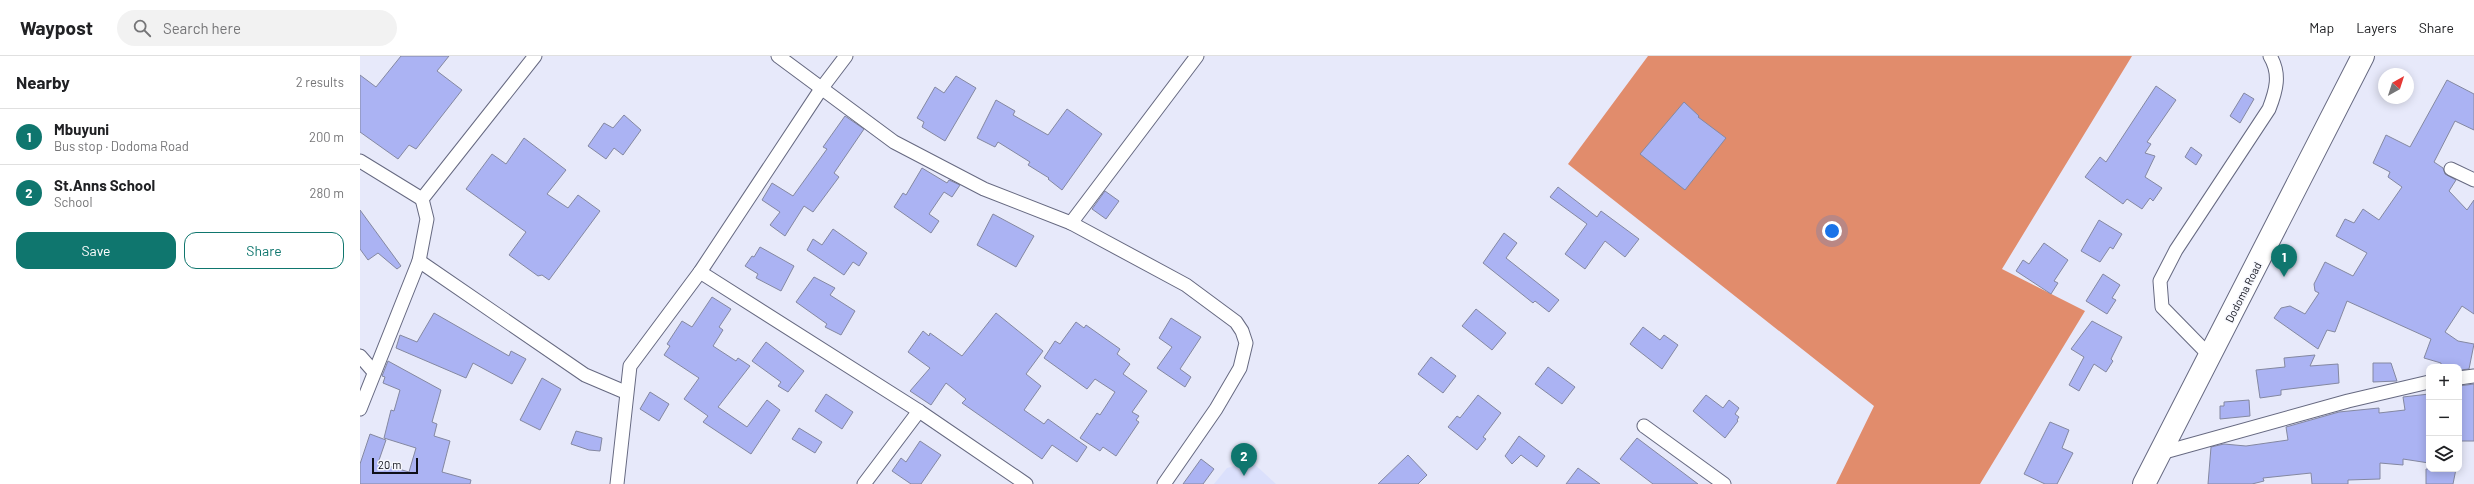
<!DOCTYPE html>
<meta charset="utf-8">
<style>
body{margin:0;font-family:Barlow,sans-serif;background:#f2f2f2;color:#202124}
.controls{position:absolute;right:12px;bottom:12px;display:grid;overflow:hidden;border-radius:8px;box-shadow:0 2px 10px #0003}
.controls button{width:36px;height:36px;display:grid;place-items:center;padding:0;border:0;border-bottom:1px solid #e0e0e0;background:#fff;color:#202124;font:20px sans-serif}
.compass{position:absolute;left:2018px;top:12px;width:36px;height:36px;border-radius:50%;background:#fff;box-shadow:0 2px 10px #0003;rotate:39deg}
.scale{position:absolute;left:12px;bottom:10px;width:46px;box-sizing:border-box;padding-left:4px;border:2px solid #0e1019;border-top:0;font-size:11px;line-height:14px;white-space:nowrap;color:#0e1019;-webkit-text-stroke:3px #f6f7fd;paint-order:stroke}
.you{position:absolute;left:1472px;top:175px;width:14px;height:14px;margin:-10px;border:3px solid #fff;border-radius:50%;background:#1a73e8;box-shadow:0 0 0 6px #1a73e833}
.badge{display:grid;place-items:center;width:26px;height:26px;border-radius:50%;background:#0f766e;color:#fff;font-size:13px;font-weight:700}
.pin{position:absolute;translate:-50% -33px;filter:drop-shadow(0 1px 2px #0008)}
.pin::after{content:'';position:absolute;top:21px;width:14px;height:12px;background:inherit;clip-path:polygon(0 0,100% 0,50% 100%)}
.list{margin:0;padding:0;list-style:none}
h2{display:flex;justify-content:space-between;align-items:center;height:52px;margin:0;padding:0 16px;font-size:17px}
h2 small{font-size:13px;font-weight:400;color:#757577}
.list li{display:grid;grid-template-columns:26px 1fr auto;gap:12px;align-items:center;box-sizing:border-box;height:56px;padding:0 16px;border-top:1px solid #e0e0e0}
.list b{display:block;font-size:15px;white-space:nowrap}
.list p{margin:0;font-size:13px;white-space:nowrap;color:#757577}
.list em{font-size:13px;font-style:normal;color:#757577}
.actions{display:flex;gap:8px;padding:12px 16px}
.actions a{flex:1;padding:9px 0;border:1px solid #0f766e;border-radius:12px;text-align:center;font-size:14px;color:#0f766e}
.actions .main{background:#0f766e;color:#fff}
.icon{flex:none;width:22px;height:22px;fill:none;stroke:currentColor;stroke-width:2;stroke-linecap:round;stroke-linejoin:round}
.map{position:relative;flex:none;width:2114px;height:428px;overflow:hidden}
header{display:flex;align-items:center;gap:24px;box-sizing:border-box;height:56px;padding:0 20px;background:#fff;border-bottom:1px solid #e0e0e0}
header strong{font-size:19px}
nav{display:flex;gap:22px;margin-inline-start:auto;font-size:14px}
.search{width:280px;height:36px;background:#f2f2f2;display:flex;align-items:center;gap:10px;box-sizing:border-box;padding:0 14px;border-radius:22px;color:#757577;font-size:15px}
main{display:flex}
aside{flex:1;background:#fff}
.map>svg:first-child{display:block}
.built{fill:#dbe0fc}
.forest{fill:#e18c6c}
.building{fill:#abb3f3;stroke:#8488a1}
.lines{fill:none;stroke-linecap:round;stroke-linejoin:round}
.minor-casing{stroke:#666981;stroke-width:15}
.trunk-casing{stroke:#666981;stroke-width:24}
.minor{stroke:#fff;stroke-width:13}
.trunk{stroke:#fff;stroke-width:22}
.labels{text-anchor:middle;dominant-baseline:central;stroke-width:3;stroke-linejoin:round;paint-order:stroke}
.street-label{font-size:11px;fill:#0e1019;stroke:#f6f7fd}
</style>
<header>
<strong>Waypost</strong>
<div class="search"><svg class="icon" aria-label="search" viewBox="0 0 24 24"><circle cx="10" cy="10" r="6"/><path d="M15 15l6 6"/></svg>Search here</div>
<nav><a>Map</a><a>Layers</a><a>Share</a></nav>
</header>
<main>
<aside>
<h2>Nearby<small>2 results</small></h2>
<ul class="list">
<li><span class="badge">1</span><div><b>Mbuyuni</b><p>Bus stop · Dodoma Road</p></div><em>200 m</em></li>
<li><span class="badge">2</span><div><b>St.Anns School</b><p>School</p></div><em>280 m</em></li>
</ul>
<div class="actions"><a class="main">Save</a><a>Share</a></div>
</aside>
<div class="map">
<svg width="2114" height="428" viewBox="0 0 2114 428">
<rect width="100%" height="100%" fill="#e7e9fa"/>
<path class="built" d="M891 405 916 428H854L867 412Z"/>
<path class="forest" d="M1288 0H1772L1642 213 1725 255 1620 428H1476L1514 350 1208 108Z"/>
<g class="building">
<path d="M41 0H89L77 15 102 34 56 93 49 89 38 103 0 76V19L16 31Z"/>
<path d="M596 20 616 32 585 85 562 71 564 66 557 62 575 31 584 37Z"/>
<path d="M2087 24 2114 38V74L2095 65 2074 106 2083 112 2085 118 2096 124 2089 135 2107 154 2114 144V258L2102 250 2085 276 2098 285 2114 288 2109 313 2100 314 2099 311 2081 310V307L2064 302 2071 283 1987 245 1975 276 1967 274 1958 293 1914 262 1921 252 1930 250 1945 258 1959 237 1955 235 1954 228 1965 206 1993 220 2007 197 1976 180 1985 163 1994 167 2003 153 2019 164 2042 131 2028 121 2030 116 2013 107 2026 79 2050 91Z"/>
<path d="M1796 30 1816 44 1787 86 1791 88 1785 97 1795 100 1785 121 1802 132 1793 145 1790 142 1782 153 1767 143 1763 148 1725 121 1740 101 1746 106Z"/>
<path d="M1884 37 1894 43 1880 67 1870 60Z"/>
<path d="M636 44 655 55 653 59 688 79 707 53 742 78 702 134 688 123 689 122 668 109 670 106 638 86 635 91 617 82Z"/>
<path d="M1324 46 1339 60 1338 61 1366 82 1325 134 1280 98Z"/>
<path d="M264 59 281 74 263 99 254 92 246 103 228 90 244 67 253 72Z"/>
<path d="M485 60 504 73 474 117 479 121 453 156 444 150 425 180 410 169 420 156 402 144 412 127 433 140 467 93 463 91Z"/>
<path d="M164 82 206 114 187 138 208 152 218 139 240 155 189 224 182 219 178 220 149 199 166 176 106 133 132 98 146 108Z"/>
<path d="M1831 91 1842 99 1836 109 1825 101Z"/>
<path d="M562 112 587 127 589 124 600 129 592 141 584 136 569 158 579 165 571 177 534 151 543 137 546 139Z"/>
<path d="M1198 131 1237 161 1241 155 1279 183 1265 201 1245 185 1225 213 1205 198 1227 168 1190 141Z"/>
<path d="M745 135 759 145 746 163 732 153Z"/>
<path d="M0 154 41 210 37 213 18 197 8 204 0 193Z"/>
<path d="M633 158 674 180 656 211 617 189Z"/>
<path d="M1739 164 1762 178 1753 193 1750 191 1740 206 1721 195Z"/>
<path d="M473 173 507 197 499 210 493 206 484 219 447 194 453 183 462 189Z"/>
<path d="M1144 177 1157 187 1146 202 1199 244 1189 256 1175 245 1173 247 1123 207Z"/>
<path d="M1684 187 1708 204 1694 225 1698 227 1691 238 1656 215 1663 204 1669 208Z"/>
<path d="M400 191 434 210 421 235 396 222 398 218 385 210 392 200 394 201Z"/>
<path d="M1743 218 1760 229 1752 242 1756 244 1747 258 1726 245Z"/>
<path d="M454 221 475 232 470 239 495 255 481 279 465 271 467 268 436 246Z"/>
<path d="M352 241 371 253 359 271 363 274 353 290 376 305 378 302 390 310 358 351 387 371 407 344 420 354 391 398 343 366 348 360 324 343 339 322 304 299 310 290 307 288 322 265 332 271Z"/>
<path d="M1116 253 1146 277 1132 294 1102 270Z"/>
<path d="M74 257 149 300 151 295 166 303 152 328 113 307 106 322 36 292 40 279 57 286Z"/>
<path d="M636 257 683 295 666 318 681 330 664 354 684 368 688 363 727 391 717 406 692 389 682 403 602 347 606 343 586 327 571 349 550 335 570 312 548 296 563 275 569 280 570 277 602 300Z"/>
<path d="M811 262 841 281 820 313 831 321 825 331 797 312 812 291 799 282Z"/>
<path d="M1732 265 1762 281 1751 303 1753 305 1746 316 1734 308 1719 335 1709 329 1724 301 1711 293Z"/>
<path d="M716 266 724 272 726 269 760 293 757 298 770 308 763 318 787 335 772 356 779 360 776 364 779 366 756 400 743 391 740 395 720 382 737 357 740 359 755 336 735 323 727 333 684 302 695 285 700 288Z"/>
<path d="M1283 271 1300 284 1304 279 1318 289 1302 313 1270 288Z"/>
<path d="M406 286 444 315 428 336 418 330 421 326 392 305Z"/>
<path d="M1955 299 1950 310 1978 308 1979 327 1921 334V339L1900 342 1896 314 1925 311 1924 302Z"/>
<path d="M1071 301 1096 320 1083 337 1058 318Z"/>
<path d="M28 305 81 334 72 366 77 368 74 380 90 385 82 416 111 424 110 428H0V408L10 378 26 384 18 407 49 416 56 392 24 382 31 354 34 355 40 334 23 327 25 321 22 320Z"/>
<path d="M2013 307H2031L2037 325 2013 326Z"/>
<path d="M1188 311 1215 331 1202 348 1175 328Z"/>
<path d="M182 322 201 333 180 374 160 364Z"/>
<path d="M2114 328V385H2099V330Z"/>
<path d="M290 336 309 348 299 365 280 353Z"/>
<path d="M466 338 493 356 482 373 455 355Z"/>
<path d="M2069 338V407L2043 403V409L2020 407V423L1988 424V428H1952L1951 417 1903 422 1904 425 1892 428H1848L1851 391 1864 388 1886 390 1928 384 1926 371 1979 356 2019 352V357L2045 354 2043 341Z"/>
<path d="M1118 339 1141 357 1123 381 1126 383 1117 394 1088 371 1097 360 1100 362Z"/>
<path d="M1346 339 1363 352 1369 344 1379 352 1375 358 1379 361 1377 364 1378 365 1365 382 1333 355Z"/>
<path d="M1889 344 1890 360 1860 363V350H1864V346Z"/>
<path d="M1690 366 1709 374 1702 392 1713 397 1697 428H1685L1664 418Z"/>
<path d="M439 372 462 386 455 397 432 383Z"/>
<path d="M216 375 242 382 240 395 229 394 211 388Z"/>
<path d="M1159 380 1185 400 1177 411 1161 399 1152 408 1145 400Z"/>
<path d="M1277 382 1338 428H1293L1260 403Z"/>
<path d="M560 385 581 399 561 428H551L532 415 541 402 546 406Z"/>
<path d="M1048 399 1067 419 1058 428H1018Z"/>
<path d="M841 403 854 413 843 428H823Z"/>
<path d="M1218 412 1240 428H1206Z"/>
<path d="M2066 413H2096L2093 428H2066Z"/>
</g>
<g class="lines">
<g class="minor-casing">
<g id="minor">
<path d="M418 0 534 86 624 133 711 167 826 229 876 266 882 275 886 287 880 312 856 353 804 428"/>
<path d="M0 105 62 143"/>
<path d="M2091 113 2114 124"/>
<path d="M711 167 837 0"/>
<path d="M59 205 225 319 265 336"/>
<path d="M340 216 559 355 666 428"/>
<path d="M0 300 14 316"/>
<path d="M1850 300 1802 251 1800 225 1816 194 1909 53C1916 35 1921 18 1910 0"/>
<path d="M2099 322 2114 320"/>
<path d="M0 353 59 205 67 163 62 143 175 0"/>
<path d="M1284 370 1364 428"/>
<path d="M1801 397 1988 345 2069 326"/>
<path d="M257 428 270 310 340 216 461 33 486 0"/>
<path d="M504 428 559 355"/>
</g>
</g>
<g class="trunk-casing">
<path id="trunk" d="M1784 428 2003 0"/>
</g>
<use href="#minor" class="minor"/>
<use href="#trunk" class="trunk"/>
</g>
<g class="labels">
<g class="street-label">
<text transform="translate(1883 236) rotate(-63)">Dodoma Road</text>
</g>
</g>
</svg>
<div class="controls">
<button>+</button>
<button>−</button>
<button><svg class="icon" aria-label="layers" viewBox="0 0 24 24"><path d="M12 4l9 5-9 5-9-5zM3 14l9 5 9-5"/></svg></button>
</div>
<svg class="compass" viewBox="-18 -18 36 36"><path d="M0-13l5 13h-10z" fill="#e53935"/><path d="M0 13l5-13h-10z" fill="#757577"/></svg>
<div class="scale">20 m</div>
<div class="you"></div>
<div class="pin badge" style="left:1924px;top:221px">1</div>
<div class="pin badge" style="left:884px;top:420px">2</div>
</div>
</main>
